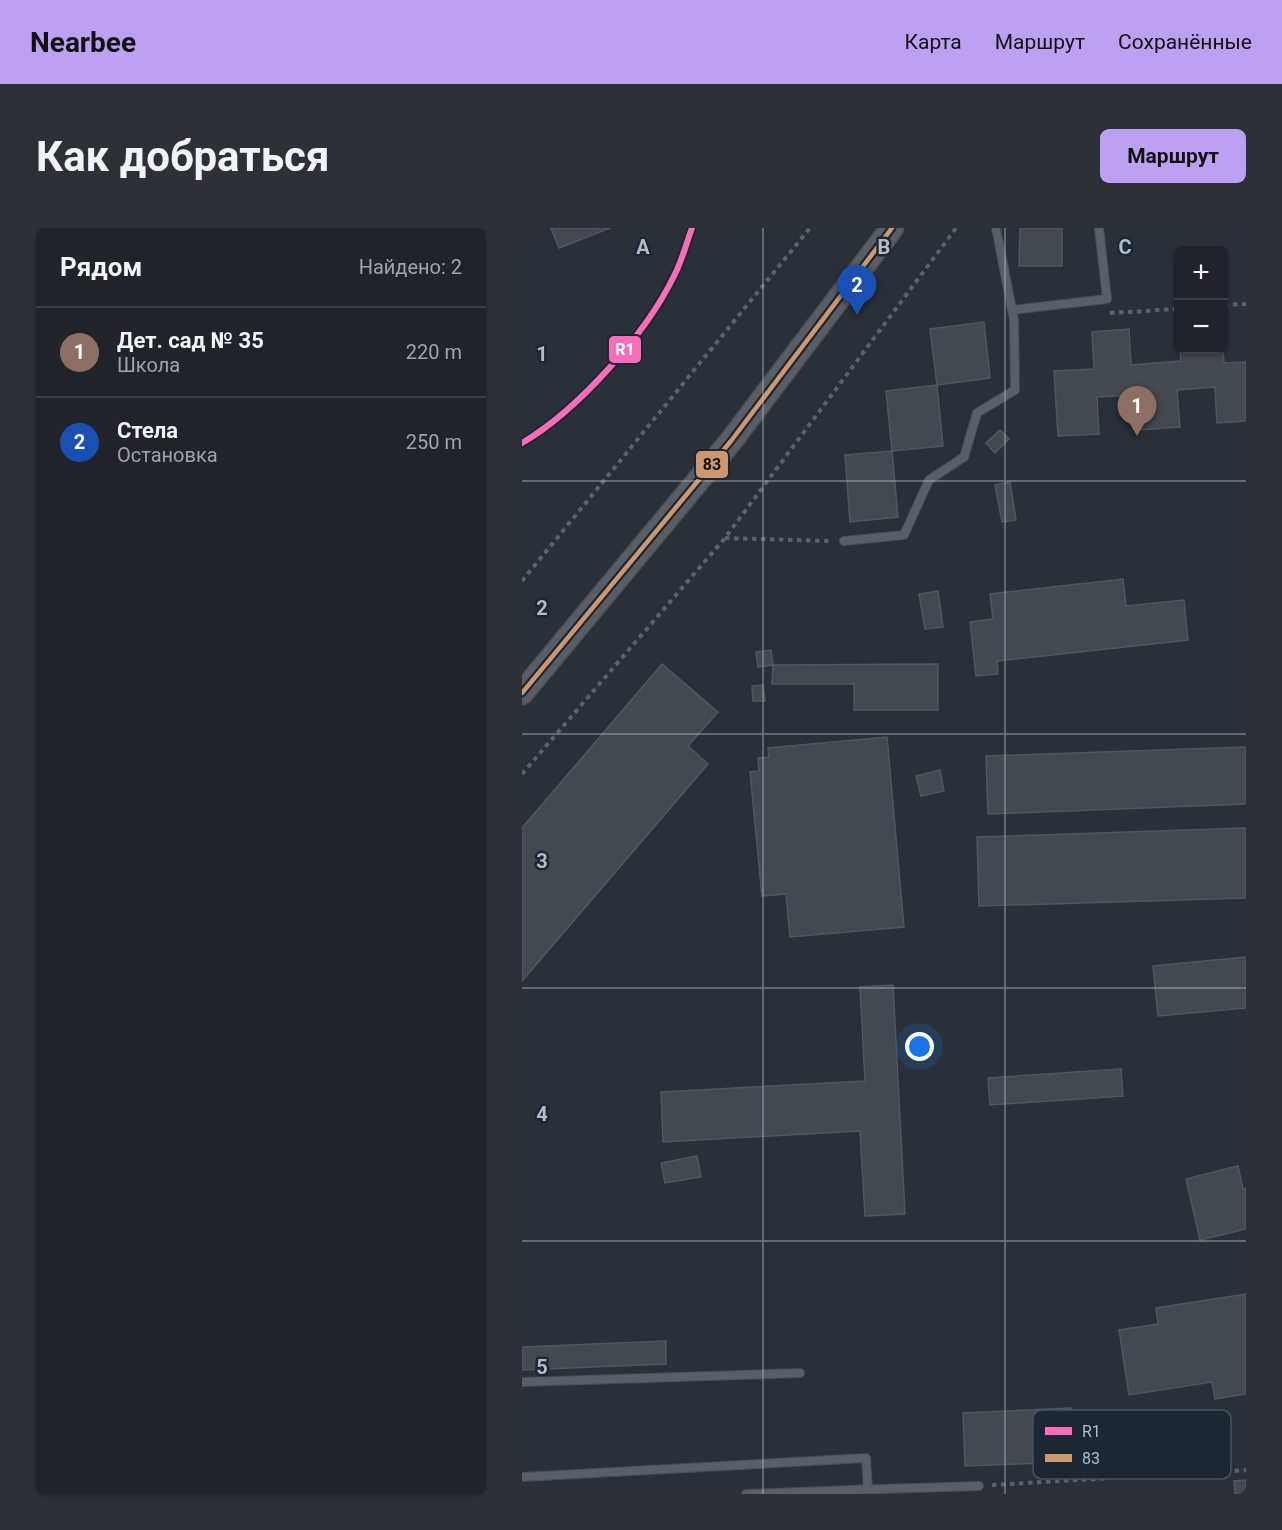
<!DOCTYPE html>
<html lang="ru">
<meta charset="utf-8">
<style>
body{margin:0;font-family:Roboto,sans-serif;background:#2d3036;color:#f1f3f6}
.controls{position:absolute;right:18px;top:18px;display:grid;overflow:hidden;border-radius:9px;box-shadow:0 2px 4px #0004}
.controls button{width:54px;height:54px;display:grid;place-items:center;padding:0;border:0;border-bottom:2px solid #3d4147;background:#20242a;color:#f1f3f6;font:30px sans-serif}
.you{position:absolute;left:398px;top:819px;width:21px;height:21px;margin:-15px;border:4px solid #fff;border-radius:50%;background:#1a73e8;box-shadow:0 0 0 9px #1a73e833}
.badge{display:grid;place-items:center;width:39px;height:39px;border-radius:50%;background:#bca0f2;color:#fff;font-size:20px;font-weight:700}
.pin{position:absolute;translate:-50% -50px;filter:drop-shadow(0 2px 3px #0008)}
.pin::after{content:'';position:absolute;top:32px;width:21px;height:18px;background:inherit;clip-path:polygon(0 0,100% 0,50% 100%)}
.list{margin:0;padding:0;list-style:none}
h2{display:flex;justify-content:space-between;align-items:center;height:78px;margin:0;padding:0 24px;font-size:26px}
h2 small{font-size:20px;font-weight:400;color:#a2a4a8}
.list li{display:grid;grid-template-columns:39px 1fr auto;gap:18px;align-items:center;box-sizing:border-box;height:90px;padding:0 24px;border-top:2px solid #3d4147}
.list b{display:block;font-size:22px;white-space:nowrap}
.list p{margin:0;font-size:20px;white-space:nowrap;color:#a2a4a8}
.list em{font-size:20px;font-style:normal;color:#a2a4a8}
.map{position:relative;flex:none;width:724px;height:1266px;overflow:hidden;border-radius:9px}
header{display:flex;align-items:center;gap:36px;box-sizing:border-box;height:84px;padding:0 30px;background:#bca0f2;color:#111}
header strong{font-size:28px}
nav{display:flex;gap:33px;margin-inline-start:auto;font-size:21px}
.intro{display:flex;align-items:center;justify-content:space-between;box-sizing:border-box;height:144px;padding:0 36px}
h1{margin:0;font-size:42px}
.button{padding:15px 27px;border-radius:9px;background:#bca0f2;color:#111;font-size:21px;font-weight:700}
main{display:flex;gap:36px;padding:0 36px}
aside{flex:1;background:#20242a;border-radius:9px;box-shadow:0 2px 4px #0004}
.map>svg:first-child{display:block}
.building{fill:#444950;stroke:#52575f;stroke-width:1.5}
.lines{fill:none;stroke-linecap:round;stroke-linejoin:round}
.lane-casing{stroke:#484c53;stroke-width:10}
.secondary-casing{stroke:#484c53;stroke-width:25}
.path{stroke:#5d636a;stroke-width:4;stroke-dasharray:4.5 4.5;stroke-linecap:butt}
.lane{stroke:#5a5e66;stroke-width:8}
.secondary{stroke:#595d64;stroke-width:22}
.bus-1-casing{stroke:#1d2633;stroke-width:9}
.bus-1{stroke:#cd976f;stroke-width:4.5}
.rail-1-casing{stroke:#1d2633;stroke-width:10}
.rail-1{stroke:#fb6dba;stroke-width:6}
.grid{fill:none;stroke:#b4bcc9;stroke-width:1.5;stroke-opacity:0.55}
.key{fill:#1d2633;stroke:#4a5360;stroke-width:1.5}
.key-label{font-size:16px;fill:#b4bcc9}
.grid-label{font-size:20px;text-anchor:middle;font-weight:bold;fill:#b4bcc9;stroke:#1d2633;stroke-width:5;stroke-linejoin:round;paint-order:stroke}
.line-badge{stroke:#1d2633;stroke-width:2}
.badge-label{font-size:16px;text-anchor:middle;font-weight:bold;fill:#fff}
.pale-badge-label{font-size:16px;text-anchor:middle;font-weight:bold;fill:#111}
</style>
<header>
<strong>Nearbee</strong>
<nav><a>Карта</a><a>Маршрут</a><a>Сохранённые</a></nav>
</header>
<div class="intro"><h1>Как добраться</h1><a class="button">Маршрут</a></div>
<main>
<aside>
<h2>Рядом<small>Найдено: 2</small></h2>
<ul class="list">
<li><span class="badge" style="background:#8d6e63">1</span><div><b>Дет. сад № 35</b><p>Школа</p></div><em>220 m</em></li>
<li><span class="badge" style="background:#1a4fb4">2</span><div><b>Стела</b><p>Остановка</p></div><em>250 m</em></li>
</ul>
</aside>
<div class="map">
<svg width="724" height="1266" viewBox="0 0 724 1266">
<rect width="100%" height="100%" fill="#2a3038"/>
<g class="building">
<path d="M29 0H88L37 20Z"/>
<path d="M498 0H540V38H497Z"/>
<path d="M462 94 468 150 415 157 408 101Z"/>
<path d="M607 101 609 137 659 133 658 122H701L702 135 724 134V193L695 195 693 159 655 162 658 199 618 202 615 167 575 169 577 206 536 208 532 143 572 141 570 104Z"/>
<path d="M415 157 421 218 370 223 364 163Z"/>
<path d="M478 202 487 211 473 225 464 215Z"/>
<path d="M370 223 376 289 328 294 323 227Z"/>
<path d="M488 254 494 292 480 294 473 257Z"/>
<path d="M601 351 604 378 662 372 666 412 475 433 476 446 454 448 448 394 471 391 468 366Z"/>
<path d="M416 363 421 399 403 401 397 366Z"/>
<path d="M249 422 251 437 236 439 234 424Z"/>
<path d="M140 436 196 484 166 518 186 536 0 753V600Z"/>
<path d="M416 436V482H332V456H250L251 437Z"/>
<path d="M241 457 243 473H231L230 458Z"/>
<path d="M365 509 382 699 268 709 264 666 240 668 228 544 237 543 236 530 247 529 246 520Z"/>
<path d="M724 519V576L466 586 464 528Z"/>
<path d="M418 542 422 563 399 568 394 548Z"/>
<path d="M724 600V670L457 678 455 609Z"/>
<path d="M724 729V780L636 788 631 738Z"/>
<path d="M371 757 383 986 343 988 338 903 141 914 139 864 343 853 338 759Z"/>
<path d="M599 841 601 868 468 877 466 850Z"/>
<path d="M175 928 179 949 143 955 139 935Z"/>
<path d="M716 938 721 961 724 960V1001L678 1012 664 951Z"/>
<path d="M724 1066V1166L693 1171 690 1154 607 1167 597 1102 636 1096 634 1080Z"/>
<path d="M144 1113V1136L0 1142V1119Z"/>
<path d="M549 1180 551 1234 443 1238 441 1185Z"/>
<path d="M724 1252V1266H713L712 1253Z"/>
</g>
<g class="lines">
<g class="lane-casing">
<g id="lane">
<path d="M490 82 585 71 577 0"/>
<path d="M322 313 382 307 407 252 442 229 455 185 493 162 492 92 474 0"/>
<path d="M0 1154 278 1145"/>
<path d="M0 1249 344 1230 346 1261"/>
<path d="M328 1262 457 1258"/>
<path d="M224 1266 328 1262V1265"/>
</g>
</g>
<g class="secondary-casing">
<path id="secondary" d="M0 465 209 213 370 0"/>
</g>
<g class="path">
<path d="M702 77 724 76"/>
<path d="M588 85 656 81"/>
<path d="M203 310 309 313"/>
<path d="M0 353 288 0"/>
<path d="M0 546 203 310 434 0"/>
<path d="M470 1257 724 1242"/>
</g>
<use href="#lane" class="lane"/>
<use href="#secondary" class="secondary"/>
<g class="bus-1-casing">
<path id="bus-1" d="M0 465 209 213 370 0"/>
</g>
<use href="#bus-1" class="bus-1"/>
<g class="rail-1-casing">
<path id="rail-1" d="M0 215C56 182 124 106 152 48 160 33 164 16 170 0"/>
</g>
<use href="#rail-1" class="rail-1"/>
</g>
<path class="grid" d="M241 0V1266M483 0V1266M0 253H724M0 506H724M0 760H724M0 1013H724"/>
<rect x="511" y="1182" width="198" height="69" rx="9" class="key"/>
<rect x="523" y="1199" width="27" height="8" fill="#fb6dba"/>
<rect x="523" y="1226" width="27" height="8" fill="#cd976f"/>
<g class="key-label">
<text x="560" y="1209">R1</text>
<text x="560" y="1236">83</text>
</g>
<g class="grid-label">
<text x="121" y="26">A</text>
<text x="362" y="26">B</text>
<text x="603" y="26">C</text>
<text x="20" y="133">1</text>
<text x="20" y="387">2</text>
<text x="20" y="640">3</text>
<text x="20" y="893">4</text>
<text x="20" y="1146">5</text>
</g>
<g class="line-badge">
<rect x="86" y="107" width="34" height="29" rx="6" fill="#fb6dba"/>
<rect x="173" y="222" width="34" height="29" rx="6" fill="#cd976f"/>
</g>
<g class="badge-label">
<text x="103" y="127">R1</text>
</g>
<g class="pale-badge-label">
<text x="190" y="242">83</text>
</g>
</svg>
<div class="controls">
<button>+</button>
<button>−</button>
</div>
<div class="you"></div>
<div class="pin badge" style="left:615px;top:208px;background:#8d6e63">1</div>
<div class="pin badge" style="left:335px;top:87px;background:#1a4fb4">2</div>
</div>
</main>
